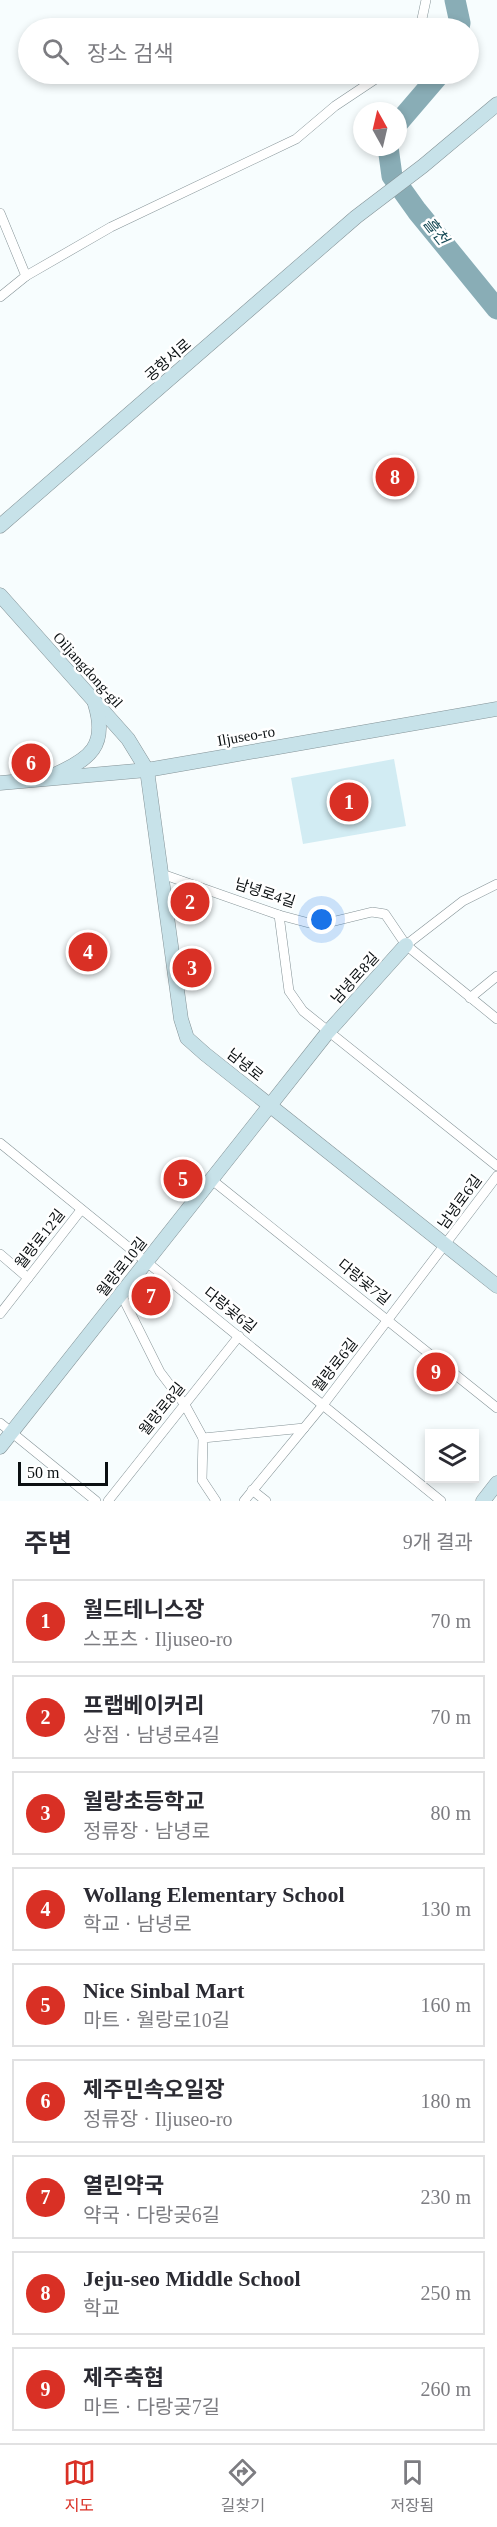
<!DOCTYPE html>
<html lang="ko">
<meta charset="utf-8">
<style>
body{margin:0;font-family:"Times New Roman","Noto Sans KR",serif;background:#f2f2f3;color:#2b2b33}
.controls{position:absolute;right:18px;bottom:18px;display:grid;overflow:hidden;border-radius:0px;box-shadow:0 3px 9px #0003}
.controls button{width:54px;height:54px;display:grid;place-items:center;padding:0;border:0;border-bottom:2px solid #e1e1e2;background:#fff;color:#2b2b33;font:30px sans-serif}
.compass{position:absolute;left:353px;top:102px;width:54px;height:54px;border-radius:50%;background:#fff;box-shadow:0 3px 9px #0003;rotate:352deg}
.scale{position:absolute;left:18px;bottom:15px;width:90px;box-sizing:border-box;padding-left:6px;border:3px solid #0b1012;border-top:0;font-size:16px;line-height:21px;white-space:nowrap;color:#0b1012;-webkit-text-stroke:4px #fff;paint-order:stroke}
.you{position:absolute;left:322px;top:920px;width:21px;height:21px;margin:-15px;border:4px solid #fff;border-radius:50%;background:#1a73e8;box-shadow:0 0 0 9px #1a73e833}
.badge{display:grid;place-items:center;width:39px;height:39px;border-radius:50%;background:#d93025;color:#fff;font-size:20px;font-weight:700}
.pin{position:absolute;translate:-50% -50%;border:3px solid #fff;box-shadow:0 2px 6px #0006}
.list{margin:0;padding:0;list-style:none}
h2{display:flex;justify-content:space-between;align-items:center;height:78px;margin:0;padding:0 24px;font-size:26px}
h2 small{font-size:20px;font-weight:400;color:#7c7c81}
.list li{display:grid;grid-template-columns:39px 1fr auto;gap:18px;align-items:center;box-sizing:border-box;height:84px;margin:0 12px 12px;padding:0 12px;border:2px solid #e1e1e2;border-radius:0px}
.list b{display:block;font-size:22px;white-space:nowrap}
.list p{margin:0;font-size:20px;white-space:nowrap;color:#7c7c81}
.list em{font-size:20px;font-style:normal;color:#7c7c81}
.icon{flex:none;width:33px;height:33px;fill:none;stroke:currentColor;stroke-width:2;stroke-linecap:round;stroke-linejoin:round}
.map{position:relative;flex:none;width:497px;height:1501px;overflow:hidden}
.search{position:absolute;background:#fff;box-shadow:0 3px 9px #0003;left:18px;right:18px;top:18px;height:66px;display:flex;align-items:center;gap:15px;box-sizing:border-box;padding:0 21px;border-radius:33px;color:#7c7c81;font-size:22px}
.sheet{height:942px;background:#fff}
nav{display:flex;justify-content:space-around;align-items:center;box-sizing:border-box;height:84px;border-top:2px solid #e1e1e2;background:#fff;font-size:16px;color:#7c7c81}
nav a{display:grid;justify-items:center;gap:3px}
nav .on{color:#d93025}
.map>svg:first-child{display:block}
.pitch{fill:#d2ecf3}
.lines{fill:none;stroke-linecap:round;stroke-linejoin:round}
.river{stroke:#89adb6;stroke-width:21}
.street-casing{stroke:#859397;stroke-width:10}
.secondary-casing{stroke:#859397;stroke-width:15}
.street{stroke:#fff;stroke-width:9}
.secondary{stroke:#c7e2e9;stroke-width:14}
.labels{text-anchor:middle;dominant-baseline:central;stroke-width:5;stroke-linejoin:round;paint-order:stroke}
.street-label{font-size:15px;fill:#0b1012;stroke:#fff}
.water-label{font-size:16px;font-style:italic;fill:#184b57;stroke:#fff}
</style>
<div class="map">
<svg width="497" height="1501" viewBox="0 0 497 1501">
<rect width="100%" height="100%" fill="#f7fdfe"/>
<path class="pitch" d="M394 759 406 826 303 844 291 778Z"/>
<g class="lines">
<g class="river">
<path d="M455 0 460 23 459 28"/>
<path d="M398 123 440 74"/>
<path d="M388 147 392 176 417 211 497 309"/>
</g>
<g class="street-casing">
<g id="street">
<path d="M420 28 426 0"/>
<path d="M0 213 26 276"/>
<path d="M0 297 26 276 111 227 296 139 335 106 383 74"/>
<path d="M162 874 279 915 309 923H327L372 912 385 914 406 945 497 1019"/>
<path d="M279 915 289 991 303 1011 497 1166"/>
<path d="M406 945 463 901 497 884"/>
<path d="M470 998 497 976"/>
<path d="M0 1143 441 1501"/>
<path d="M212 1180 497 1408"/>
<path d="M0 1254 28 1278"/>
<path d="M121 1294 160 1372 185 1405 203 1438"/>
<path d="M0 1314 81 1210"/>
<path d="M0 1423 96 1501"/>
<path d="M252 1490 266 1501"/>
<path d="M108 1501 239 1336"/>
<path d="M216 1501 202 1480 203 1438 304 1428"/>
<path d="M244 1501 323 1405 497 1176"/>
</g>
</g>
<g class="secondary-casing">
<g id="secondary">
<path d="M0 526 356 217 423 166 497 104"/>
<path d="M0 595 128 739 147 770 181 1019 187 1038 205 1054 497 1286"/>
<path d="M54 775C90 759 108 746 95 704"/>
<path d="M0 783 147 770 497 709"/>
<path d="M0 1447 328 1032 406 945"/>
<path d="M483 1501 497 1483"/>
</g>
</g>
<use href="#street" class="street"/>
<use href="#secondary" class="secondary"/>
</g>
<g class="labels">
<g class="street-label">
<text transform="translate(168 360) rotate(-41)">공항서로</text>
<text transform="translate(88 670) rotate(48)">Oiljangdong-gil</text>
<text transform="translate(246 736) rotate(-10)">Iljuseo-ro</text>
<text transform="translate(265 893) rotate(18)">남녕로4길</text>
<text transform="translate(355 978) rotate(-48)">남녕로8길</text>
<text transform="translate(245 1065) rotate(39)">남녕로</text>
<text transform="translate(460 1202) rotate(-54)">남녕로6길</text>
<text transform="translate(40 1239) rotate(-52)">월랑로12길</text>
<text transform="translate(122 1267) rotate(-52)">월랑로10길</text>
<text transform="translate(364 1282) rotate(39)">다랑곶7길</text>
<text transform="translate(230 1310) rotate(39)">다랑곶6길</text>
<text transform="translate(335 1365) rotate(-52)">월랑로6길</text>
<text transform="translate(162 1409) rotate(-51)">월랑로8길</text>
</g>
<g class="water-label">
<text transform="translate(436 231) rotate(52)">흘천</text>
</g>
</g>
</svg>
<div class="controls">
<button><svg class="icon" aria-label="layers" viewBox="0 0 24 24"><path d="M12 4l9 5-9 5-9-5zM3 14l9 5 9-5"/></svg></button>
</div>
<svg class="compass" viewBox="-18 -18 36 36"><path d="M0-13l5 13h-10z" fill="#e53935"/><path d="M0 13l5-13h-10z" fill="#7c7c81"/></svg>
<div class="scale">50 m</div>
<div class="you"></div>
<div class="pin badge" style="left:349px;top:802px">1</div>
<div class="pin badge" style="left:190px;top:902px">2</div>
<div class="pin badge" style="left:192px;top:968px">3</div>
<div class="pin badge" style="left:88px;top:952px">4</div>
<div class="pin badge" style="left:183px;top:1179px">5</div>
<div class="pin badge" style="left:31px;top:763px">6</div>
<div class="pin badge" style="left:151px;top:1296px">7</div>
<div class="pin badge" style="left:395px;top:477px">8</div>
<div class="pin badge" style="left:436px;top:1372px">9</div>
<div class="search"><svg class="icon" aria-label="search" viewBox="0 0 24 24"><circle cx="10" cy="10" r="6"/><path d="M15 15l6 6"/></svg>장소 검색</div>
</div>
<section class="sheet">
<h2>주변<small>9개 결과</small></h2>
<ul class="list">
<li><span class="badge">1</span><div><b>월드테니스장</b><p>스포츠 · Iljuseo-ro</p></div><em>70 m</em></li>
<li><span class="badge">2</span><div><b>프랩베이커리</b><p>상점 · 남녕로4길</p></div><em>70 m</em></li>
<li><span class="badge">3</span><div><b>월랑초등학교</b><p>정류장 · 남녕로</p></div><em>80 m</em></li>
<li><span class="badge">4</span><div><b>Wollang Elementary School</b><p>학교 · 남녕로</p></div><em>130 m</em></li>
<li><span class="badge">5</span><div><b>Nice Sinbal Mart</b><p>마트 · 월랑로10길</p></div><em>160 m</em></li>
<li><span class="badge">6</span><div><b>제주민속오일장</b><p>정류장 · Iljuseo-ro</p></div><em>180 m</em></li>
<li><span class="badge">7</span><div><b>열린약국</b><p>약국 · 다랑곶6길</p></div><em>230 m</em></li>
<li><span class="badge">8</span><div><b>Jeju-seo Middle School</b><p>학교</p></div><em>250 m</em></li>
<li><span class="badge">9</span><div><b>제주축협</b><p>마트 · 다랑곶7길</p></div><em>260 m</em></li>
</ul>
</section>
<nav>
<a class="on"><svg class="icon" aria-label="map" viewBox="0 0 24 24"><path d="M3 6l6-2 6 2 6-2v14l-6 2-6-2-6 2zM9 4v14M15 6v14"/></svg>지도</a>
<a><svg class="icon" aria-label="directions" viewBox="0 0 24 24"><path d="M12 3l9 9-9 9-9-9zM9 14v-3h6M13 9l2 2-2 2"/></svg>길찾기</a>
<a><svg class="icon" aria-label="saved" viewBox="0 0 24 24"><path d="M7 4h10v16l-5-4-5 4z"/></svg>저장됨</a>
</nav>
